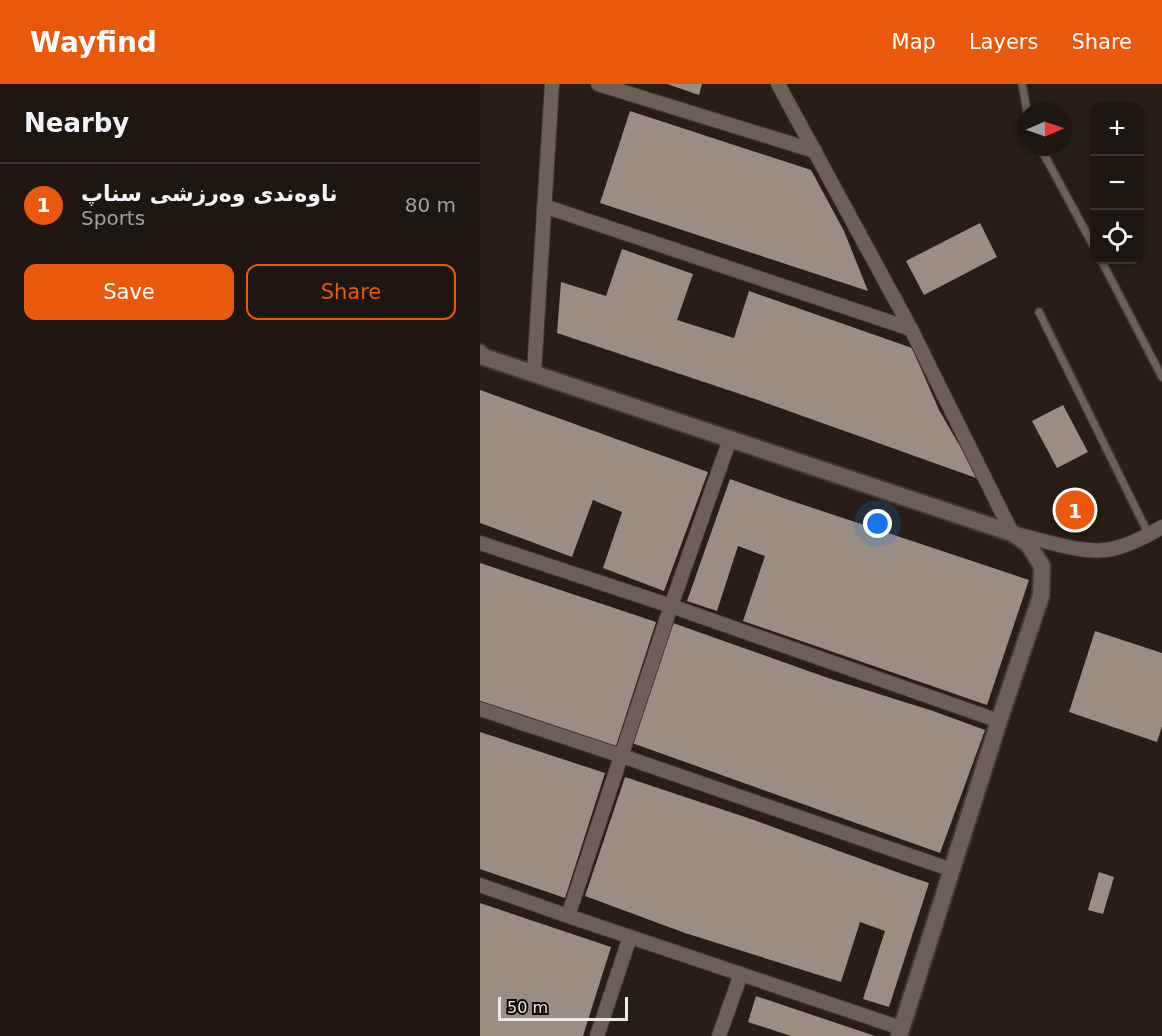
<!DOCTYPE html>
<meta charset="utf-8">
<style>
body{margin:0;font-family:"DejaVu Sans",Vazirmatn,sans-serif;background:#261f1a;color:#f1f3f6}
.controls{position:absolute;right:18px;top:18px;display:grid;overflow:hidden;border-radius:12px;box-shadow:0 2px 4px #0004}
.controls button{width:54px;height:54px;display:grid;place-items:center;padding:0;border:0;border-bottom:2px solid #3c3531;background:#1e1611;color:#f1f3f6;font:30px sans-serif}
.compass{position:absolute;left:538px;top:18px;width:54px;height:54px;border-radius:50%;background:#1e1611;box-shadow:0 2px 4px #0004;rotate:88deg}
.scale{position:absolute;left:18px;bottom:15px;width:130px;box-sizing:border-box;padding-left:6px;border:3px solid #efe7e3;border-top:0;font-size:16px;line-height:21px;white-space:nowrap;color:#efe7e3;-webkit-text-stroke:4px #0d0906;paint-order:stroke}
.you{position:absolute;left:398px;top:440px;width:21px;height:21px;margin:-15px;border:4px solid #fff;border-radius:50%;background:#1a73e8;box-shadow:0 0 0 9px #1a73e833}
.badge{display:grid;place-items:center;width:39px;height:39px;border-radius:50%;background:#ea580c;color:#fff;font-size:20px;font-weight:700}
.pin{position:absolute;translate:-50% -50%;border:3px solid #fff;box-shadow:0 2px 6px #0006}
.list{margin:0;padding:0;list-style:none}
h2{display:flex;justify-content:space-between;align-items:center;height:78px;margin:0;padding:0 24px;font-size:26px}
h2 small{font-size:20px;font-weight:400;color:#a19f9f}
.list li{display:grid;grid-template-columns:39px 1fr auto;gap:18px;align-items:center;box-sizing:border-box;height:84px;padding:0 24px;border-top:2px solid #3c3531}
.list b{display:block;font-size:22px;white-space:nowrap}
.list p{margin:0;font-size:20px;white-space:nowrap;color:#a19f9f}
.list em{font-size:20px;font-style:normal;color:#a19f9f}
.actions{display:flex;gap:12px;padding:18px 24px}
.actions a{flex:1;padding:14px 0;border:2px solid #ea580c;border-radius:12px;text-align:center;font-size:21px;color:#ea580c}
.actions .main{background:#ea580c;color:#fff}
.icon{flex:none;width:33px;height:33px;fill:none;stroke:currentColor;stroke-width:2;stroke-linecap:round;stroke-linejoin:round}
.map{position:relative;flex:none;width:682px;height:952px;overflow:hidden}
header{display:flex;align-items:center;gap:36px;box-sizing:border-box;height:84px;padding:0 30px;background:#ea580c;color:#fff}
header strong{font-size:28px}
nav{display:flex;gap:33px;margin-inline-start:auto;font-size:21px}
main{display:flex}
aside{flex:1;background:#1e1611}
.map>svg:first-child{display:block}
.building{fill:#9a8d84}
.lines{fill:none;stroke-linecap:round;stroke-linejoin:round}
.service-casing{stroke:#423934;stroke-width:10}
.minor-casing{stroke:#423934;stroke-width:16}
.tertiary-casing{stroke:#423934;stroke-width:20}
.service{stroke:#6c6058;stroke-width:7}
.minor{stroke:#6c6058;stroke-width:14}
.tertiary{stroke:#6c6058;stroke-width:16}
</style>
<header>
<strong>Wayfind</strong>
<nav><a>Map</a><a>Layers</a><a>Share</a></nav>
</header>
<main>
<aside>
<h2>Nearby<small></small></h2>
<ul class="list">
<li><span class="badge">1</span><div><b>ناوەندی وەرزشی سناپ</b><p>Sports</p></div><em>80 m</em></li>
</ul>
<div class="actions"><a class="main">Save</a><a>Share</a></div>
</aside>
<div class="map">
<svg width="682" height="952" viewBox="0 0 682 952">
<rect width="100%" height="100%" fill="#281e17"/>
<g class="building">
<path d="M187 0H222L219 11Z"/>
<path d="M150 27 331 86 364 147 388 207 120 119Z"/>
<path d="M500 139 517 173 444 211 426 177Z"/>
<path d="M142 165 213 190 197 236 254 254 269 207 432 264 459 326 499 395 275 315 77 249 81 198 126 212Z"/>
<path d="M0 306 228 388 184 507 123 484 142 428 113 416 92 473 0 439Z"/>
<path d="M583 321 608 368 577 384 552 337Z"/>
<path d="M250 395 306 415 549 496 507 621 263 537 285 472 258 462 237 527 207 517Z"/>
<path d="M0 479 176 538 136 662 0 617Z"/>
<path d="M193 539 348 594 453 627 505 646 460 769 152 659Z"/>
<path d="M615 547 682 569V642L677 658 589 628Z"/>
<path d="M0 648 125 689 85 814 0 785Z"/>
<path d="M145 693 274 736 425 791 449 799 409 923 383 915 405 847 380 838 361 898 205 849 105 812Z"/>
<path d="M619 788 634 793 623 830 608 826Z"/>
<path d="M0 819 131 863 103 952H0Z"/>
<path d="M276 912 395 952H311L268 938Z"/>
</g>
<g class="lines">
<g class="service-casing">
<g id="service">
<path d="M542 0 547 27"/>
<path d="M560 63 614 163"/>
<path d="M621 176 682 293"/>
<path d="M559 228 669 451"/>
</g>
</g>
<g class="minor-casing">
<g id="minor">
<path d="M118 0 335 67"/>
<path d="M298 0 431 245 532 449C559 455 598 469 625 466 643 464 666 453 682 443"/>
<path d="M64 122 431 245"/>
<path d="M54 289 72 0"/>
<path d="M0 459 191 522 519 637"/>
<path d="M0 625 142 672 472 786"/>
<path d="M0 801 88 832 421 944"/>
<path d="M88 832 191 522 250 355"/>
<path d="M117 952 150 853"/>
<path d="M239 952 261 890"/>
</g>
</g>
<g class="tertiary-casing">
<path id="tertiary" d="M0 269 4 273 532 449 548 460 562 482 561 512 519 637 419 952"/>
</g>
<use href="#service" class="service"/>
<use href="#minor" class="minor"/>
<use href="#tertiary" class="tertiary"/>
</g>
</svg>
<div class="controls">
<button>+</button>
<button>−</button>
<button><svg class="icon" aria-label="locate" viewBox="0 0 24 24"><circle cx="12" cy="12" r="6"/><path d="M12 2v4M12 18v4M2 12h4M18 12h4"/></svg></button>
</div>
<svg class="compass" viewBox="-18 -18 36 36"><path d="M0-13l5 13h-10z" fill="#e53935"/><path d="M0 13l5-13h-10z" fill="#a19f9f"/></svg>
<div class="scale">50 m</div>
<div class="you"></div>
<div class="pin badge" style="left:595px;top:426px">1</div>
</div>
</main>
